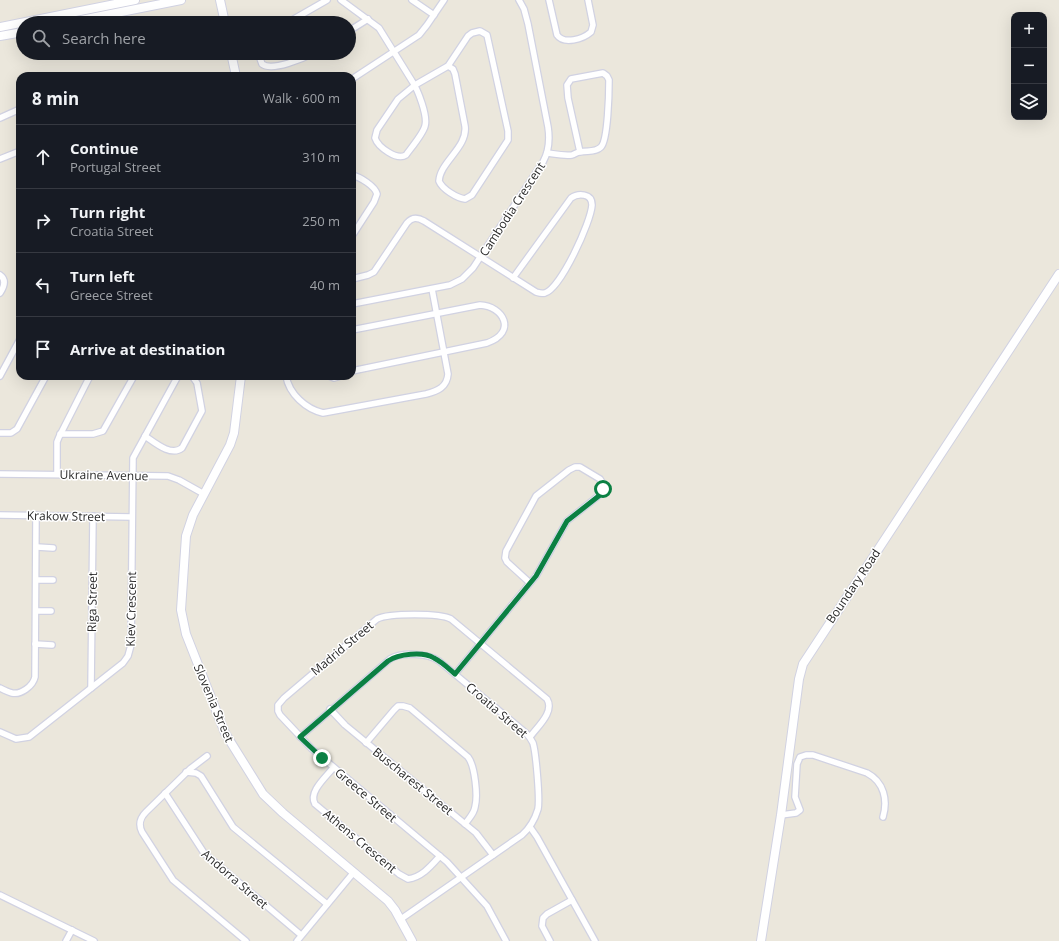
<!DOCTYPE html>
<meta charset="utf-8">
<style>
body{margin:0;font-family:"Open Sans",sans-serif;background:#242831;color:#f1f3f6}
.controls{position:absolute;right:12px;top:12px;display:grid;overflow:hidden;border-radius:8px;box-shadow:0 4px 16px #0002}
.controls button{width:36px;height:36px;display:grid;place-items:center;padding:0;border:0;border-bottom:1px solid #363941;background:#171b24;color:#f1f3f6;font:20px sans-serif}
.stop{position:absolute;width:12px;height:12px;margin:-9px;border:3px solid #0b8043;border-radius:50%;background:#fff}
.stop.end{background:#0b8043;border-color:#fff;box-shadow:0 1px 4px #0008}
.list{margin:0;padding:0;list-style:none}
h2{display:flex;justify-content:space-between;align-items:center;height:52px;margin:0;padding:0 16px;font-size:17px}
h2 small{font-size:13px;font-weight:400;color:#9ea1a6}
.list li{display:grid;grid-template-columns:26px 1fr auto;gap:12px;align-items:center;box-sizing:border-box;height:64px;padding:0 16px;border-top:1px solid #363941}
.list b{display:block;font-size:15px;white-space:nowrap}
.list p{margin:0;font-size:13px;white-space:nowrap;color:#9ea1a6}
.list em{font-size:13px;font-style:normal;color:#9ea1a6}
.icon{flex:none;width:22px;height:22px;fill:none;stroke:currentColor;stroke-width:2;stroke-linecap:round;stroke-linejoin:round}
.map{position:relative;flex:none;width:1059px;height:941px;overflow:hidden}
.search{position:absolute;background:#171b24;box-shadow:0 4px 16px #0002;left:16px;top:16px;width:340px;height:44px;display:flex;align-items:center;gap:10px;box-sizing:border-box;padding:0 14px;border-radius:22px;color:#9ea1a6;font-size:15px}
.panel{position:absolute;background:#171b24;box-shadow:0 4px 16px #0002;left:16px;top:72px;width:340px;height:308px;border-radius:12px}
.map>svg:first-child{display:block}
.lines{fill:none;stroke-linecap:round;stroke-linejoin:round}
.street-casing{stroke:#d1d2e2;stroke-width:8}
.secondary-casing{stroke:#d1d2e2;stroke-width:10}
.street{stroke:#fff;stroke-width:5.5}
.secondary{stroke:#fff;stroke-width:8}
.route{stroke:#0b8043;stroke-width:5}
.labels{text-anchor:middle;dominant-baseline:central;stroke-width:3;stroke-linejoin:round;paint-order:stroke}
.street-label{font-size:12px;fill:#2a2a2a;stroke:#fff}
</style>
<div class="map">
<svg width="1059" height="941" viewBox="0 0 1059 941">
<rect width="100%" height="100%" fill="#ebe7dc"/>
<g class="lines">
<g class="street-casing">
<g id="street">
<path d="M341 0 379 28 412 81C418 90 428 116 425 126 423 134 411 148 406 155 397 161 378 147 375 138L377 130 398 99 415 85 448 66 468 36 472 33 480 31 487 35 508 131V140L472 195 465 199C457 198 442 189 439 181 440 162 468 147 465 126L455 74 453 69 448 66"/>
<path d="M412 0 434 15"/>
<path d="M549 0 557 35C564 45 583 39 591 32L593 25 588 0"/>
<path d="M287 23 327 0"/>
<path d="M349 31 368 19"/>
<path d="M258 53 262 64C272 72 304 58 314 53"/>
<path d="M352 79 419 35 427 25 444 0"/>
<path d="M0 118 20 109"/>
<path d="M547 153C555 154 563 156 572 155 575 154 577 152 580 152 587 150 595 153 601 147 608 140 609 92 609 80L607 76 603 73 571 79 567 85 568 98 580 152"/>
<path d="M0 159 20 151"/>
<path d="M352 175C360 177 375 186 377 194L374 202 352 236"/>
<path d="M0 275C7 280 4 287 0 293"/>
<path d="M352 279 368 275 374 272 407 223C412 217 417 217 424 221L536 292C539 293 541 294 545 293 561 288 591 222 592 205 592 193 578 193 571 198L513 278"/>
<path d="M352 304 450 285 462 279 473 268 543 162C549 151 550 140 548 127L528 24 524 9 519 0"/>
<path d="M352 330 480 305C503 306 518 332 487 343L352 371"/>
<path d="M0 376 20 339"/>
<path d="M286 376C289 394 306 409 323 413L426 394C438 391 447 387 448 374L432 289"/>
<path d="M329 376 334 378 341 376"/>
<path d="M0 433H11L17 429 46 376"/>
<path d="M60 434H93L103 431 134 376"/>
<path d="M145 436C154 442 171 457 182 448L202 411 197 383 192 376"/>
<path d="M0 474 168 476 179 480 204 494"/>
<path d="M57 474V442L59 437 90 376"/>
<path d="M0 515 132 517"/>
<path d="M37 547 53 548"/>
<path d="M36 580H53"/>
<path d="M36 611H51"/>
<path d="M35 644 52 645"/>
<path d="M455 674 530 583 536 576 567 521 602 493 603 484 600 479 580 467H575L569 470 536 496 506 551 505 558 507 562 530 583"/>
<path d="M0 688C4 690 8 692 12 693 21 695 33 686 35 677L36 515"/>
<path d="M91 688 93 516"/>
<path d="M330 709 345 725 476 833 493 855"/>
<path d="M0 732 16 739 29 737 123 663 128 656 131 645 133 458 178 376"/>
<path d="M300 737 390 659C402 652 428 653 439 661L526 733C529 736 531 739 533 743 536 753 540 799 538 809 535 819 530 828 522 835L401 919"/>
<path d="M366 743 394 710 398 706H403L410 708 468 757C475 766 478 796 475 807 474 814 469 818 465 824"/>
<path d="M207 756 190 769 146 812C140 818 138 824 142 832L173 880 246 941"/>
<path d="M333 768C326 777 308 792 315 804L399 874 408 879C422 877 431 866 440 856"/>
<path d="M186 772 196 773 201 776 233 827 327 904"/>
<path d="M165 793 204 853 301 935"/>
<path d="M781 815 796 813 800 810 795 797 797 764 800 757 806 755H813L867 773C884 782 888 800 883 817"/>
<path d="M530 827 537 837 595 941"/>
<path d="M0 895 94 941"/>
<path d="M66 941 72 930"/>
<path d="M297 941 354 872"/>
<path d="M506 941 487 906 447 862 312 749 280 715 278 711V705L284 698 377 619C389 613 440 613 451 619L547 699C555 712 537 727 530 737"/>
<path d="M550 941 542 926 543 918 547 914 572 900"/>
</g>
</g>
<g class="secondary-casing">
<g id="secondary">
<path d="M220 0 225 23"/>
<path d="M66 23 181 0"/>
<path d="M0 27 135 0"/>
<path d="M0 36 23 32"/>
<path d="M231 53 236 76"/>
<path d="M241 376 234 433 230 445 193 515 186 536 181 610 186 634 225 733 263 794 283 813 388 901 395 910 412 941"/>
<path d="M761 941 781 815 799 679 803 664 1059 274"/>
</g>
</g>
<use href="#street" class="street"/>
<use href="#secondary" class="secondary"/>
</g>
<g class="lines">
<path class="route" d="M322 758 300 737 388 661C398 654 423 651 434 658 442 662 448 668 455 674L536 576 567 521 600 495 603 489"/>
</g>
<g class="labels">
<g class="street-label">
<text transform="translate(512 209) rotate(-57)">Cambodia Crescent</text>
<text transform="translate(104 475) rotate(1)">Ukraine Avenue</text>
<text transform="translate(66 516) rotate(1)">Krakow Street</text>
<text transform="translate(853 586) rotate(-56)">Boundary Road</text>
<text transform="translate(92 602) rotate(-89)">Riga Street</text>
<text transform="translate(131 609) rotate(-89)">Kiev Crescent</text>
<text transform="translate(342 648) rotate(-40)">Madrid Street</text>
<text transform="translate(214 703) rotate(67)">Slovenia Street</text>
<text transform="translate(497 710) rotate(41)">Croatia Street</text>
<text transform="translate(413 781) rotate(39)">Buscharest Street</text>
<text transform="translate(366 795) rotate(40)">Greece Street</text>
<text transform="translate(360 841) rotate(40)">Athens Crescent</text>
<text transform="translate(235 879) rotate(41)">Andorra Street</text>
</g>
</g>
</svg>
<div class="controls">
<button>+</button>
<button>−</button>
<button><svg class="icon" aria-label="layers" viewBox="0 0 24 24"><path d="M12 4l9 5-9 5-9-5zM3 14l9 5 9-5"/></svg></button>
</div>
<div class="stop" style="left:603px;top:489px"></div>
<div class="stop end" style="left:322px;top:758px"></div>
<div class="search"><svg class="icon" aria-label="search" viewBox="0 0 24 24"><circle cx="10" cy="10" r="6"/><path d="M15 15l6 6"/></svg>Search here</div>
<section class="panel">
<h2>8 min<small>Walk · 600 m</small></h2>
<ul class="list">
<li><svg class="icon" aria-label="ahead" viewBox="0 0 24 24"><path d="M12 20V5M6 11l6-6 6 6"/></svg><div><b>Continue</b><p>Portugal Street</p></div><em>310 m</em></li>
<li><svg class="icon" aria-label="right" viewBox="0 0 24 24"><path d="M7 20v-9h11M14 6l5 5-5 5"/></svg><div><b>Turn right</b><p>Croatia Street</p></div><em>250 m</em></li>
<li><svg class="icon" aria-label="left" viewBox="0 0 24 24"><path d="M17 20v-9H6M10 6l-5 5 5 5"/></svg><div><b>Turn left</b><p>Greece Street</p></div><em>40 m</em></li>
<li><svg class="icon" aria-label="arrive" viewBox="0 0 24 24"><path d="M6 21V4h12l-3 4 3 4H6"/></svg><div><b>Arrive at destination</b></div></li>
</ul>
</section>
</div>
